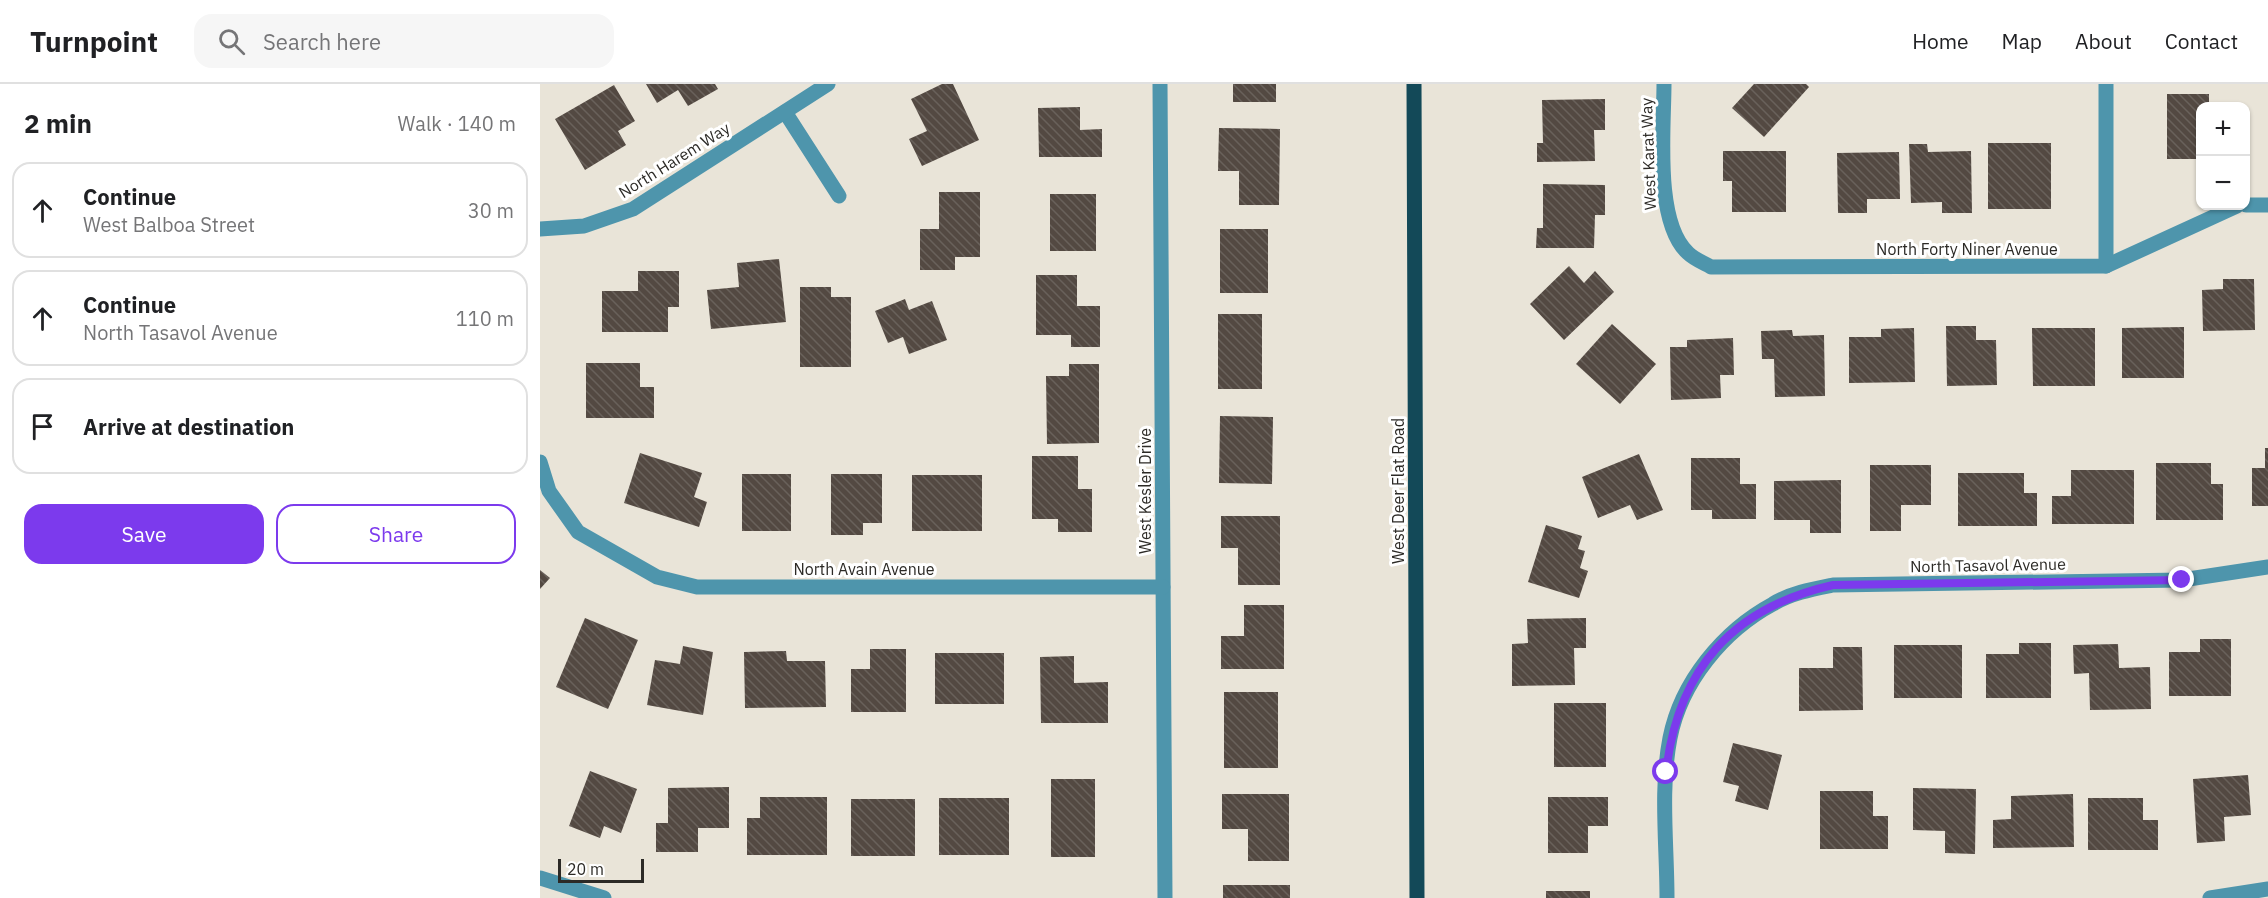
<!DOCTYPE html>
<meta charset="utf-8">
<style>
body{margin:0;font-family:"IBM Plex Sans",sans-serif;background:#f6f6f6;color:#202124}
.controls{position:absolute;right:18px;top:18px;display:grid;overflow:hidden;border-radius:12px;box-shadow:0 2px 4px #0004}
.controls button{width:54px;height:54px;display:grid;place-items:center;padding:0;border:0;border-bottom:2px solid #e0e0e0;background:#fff;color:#202124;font:30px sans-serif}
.scale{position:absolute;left:18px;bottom:15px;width:86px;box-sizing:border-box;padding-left:6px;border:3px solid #2c2a26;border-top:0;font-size:16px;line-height:21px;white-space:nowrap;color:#2c2a26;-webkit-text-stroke:4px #fff;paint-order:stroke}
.stop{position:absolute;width:18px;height:18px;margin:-14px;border:4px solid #7c3aed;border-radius:50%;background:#fff}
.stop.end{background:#7c3aed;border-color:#fff;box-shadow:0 2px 6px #0008}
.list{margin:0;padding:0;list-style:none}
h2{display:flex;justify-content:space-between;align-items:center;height:78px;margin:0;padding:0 24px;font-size:26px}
h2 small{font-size:20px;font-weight:400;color:#757577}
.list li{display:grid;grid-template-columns:39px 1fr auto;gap:18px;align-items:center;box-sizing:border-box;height:96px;margin:0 12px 12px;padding:0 12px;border:2px solid #e0e0e0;border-radius:18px}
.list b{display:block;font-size:22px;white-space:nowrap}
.list p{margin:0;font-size:20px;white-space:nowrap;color:#757577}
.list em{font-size:20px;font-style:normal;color:#757577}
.actions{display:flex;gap:12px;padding:18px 24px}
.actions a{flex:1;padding:14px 0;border:2px solid #7c3aed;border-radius:18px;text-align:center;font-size:21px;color:#7c3aed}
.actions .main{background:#7c3aed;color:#fff}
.icon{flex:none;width:33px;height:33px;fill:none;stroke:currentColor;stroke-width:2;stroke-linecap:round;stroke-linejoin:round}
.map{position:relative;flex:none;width:1728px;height:814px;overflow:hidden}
header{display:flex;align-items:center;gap:36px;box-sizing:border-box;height:84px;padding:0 30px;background:#fff;border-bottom:2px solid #e0e0e0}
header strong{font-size:28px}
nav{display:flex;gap:33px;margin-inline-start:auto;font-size:21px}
.search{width:420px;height:54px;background:#f6f6f6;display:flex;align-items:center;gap:15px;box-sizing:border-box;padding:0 21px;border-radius:18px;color:#757577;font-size:22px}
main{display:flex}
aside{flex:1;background:#fff}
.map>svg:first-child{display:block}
.building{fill:url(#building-back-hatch)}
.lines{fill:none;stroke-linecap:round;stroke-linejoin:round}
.minor{stroke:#4e95ac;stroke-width:15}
.major{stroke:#134958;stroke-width:15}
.route{stroke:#7c3aed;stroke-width:8}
.labels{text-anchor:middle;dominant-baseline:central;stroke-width:6;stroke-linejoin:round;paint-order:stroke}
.street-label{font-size:16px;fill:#2c2a26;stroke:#fff}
</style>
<header>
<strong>Turnpoint</strong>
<div class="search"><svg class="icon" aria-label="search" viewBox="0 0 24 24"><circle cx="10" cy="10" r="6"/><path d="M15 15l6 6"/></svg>Search here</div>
<nav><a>Home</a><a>Map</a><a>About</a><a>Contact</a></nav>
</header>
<main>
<aside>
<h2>2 min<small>Walk · 140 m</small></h2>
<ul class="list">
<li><svg class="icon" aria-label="ahead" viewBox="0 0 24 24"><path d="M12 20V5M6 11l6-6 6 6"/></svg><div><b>Continue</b><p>West Balboa Street</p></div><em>30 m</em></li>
<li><svg class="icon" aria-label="ahead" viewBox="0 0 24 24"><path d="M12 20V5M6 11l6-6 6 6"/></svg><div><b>Continue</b><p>North Tasavol Avenue</p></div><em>110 m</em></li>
<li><svg class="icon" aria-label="arrive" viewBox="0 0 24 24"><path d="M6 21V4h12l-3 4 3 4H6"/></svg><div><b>Arrive at destination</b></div></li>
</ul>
<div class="actions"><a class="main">Save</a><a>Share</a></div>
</aside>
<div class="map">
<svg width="1728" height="814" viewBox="0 0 1728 814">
<defs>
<pattern id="building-back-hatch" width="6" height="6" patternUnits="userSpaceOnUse" patternTransform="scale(1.5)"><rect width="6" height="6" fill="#534942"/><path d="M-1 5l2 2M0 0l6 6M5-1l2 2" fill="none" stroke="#69615b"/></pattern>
</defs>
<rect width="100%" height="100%" fill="#e9e4d8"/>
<g class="building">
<path d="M106 0H175L178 5 148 22 138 6 117 19Z"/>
<path d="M402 0H413L439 56 382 82 369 55 387 47 371 15Z"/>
<rect x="693" y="0" width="43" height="18"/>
<path d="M1214 0H1266L1269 3 1224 53 1192 24Z"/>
<path d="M74 1 95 37 78 47 86 61 45 86 15 35Z"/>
<path d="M1627 10H1669V22H1660V75H1627Z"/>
<path d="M1065 15V46H1054L1055 77 997 78V59H1003L1002 16Z"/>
<path d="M540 23V46L562 45V73H499L498 24Z"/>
<path d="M679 44 740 45 739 121H699V87H678Z"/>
<rect x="1448" y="59" width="63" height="66"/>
<path d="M1369 60H1387L1388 68 1431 67 1432 129H1402V118L1371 119Z"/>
<path d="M1183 67H1246V128H1192V97H1183Z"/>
<path d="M1359 68 1360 115H1327V129H1298L1297 69Z"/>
<path d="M1003 100 1065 101V131H1055L1054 164H996L997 144H1003Z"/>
<path d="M399 108H440V173H415V186H380V145H399Z"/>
<rect x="510" y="110" width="46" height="57"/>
<rect x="680" y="145" width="48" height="64"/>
<path d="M239 175 246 238 171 245 167 206 199 203 197 179Z"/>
<path d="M1029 182 1044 199 1055 187 1074 208 1024 256 990 220Z"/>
<path d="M98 187H139V223H128V248H62V207H98Z"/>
<path d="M496 191H537V222H560V263H531V251H496Z"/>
<path d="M1683 195H1714L1715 246 1663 247 1662 206 1683 205Z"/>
<path d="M260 203H291V213H311V283H260Z"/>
<path d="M365 215 369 226 392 217 407 256 369 270 363 253 348 259 335 227Z"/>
<rect x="678" y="230" width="44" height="75"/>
<path d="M1072 240 1116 280 1080 320 1036 280Z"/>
<path d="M1406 242H1436V256H1456L1457 301 1407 302Z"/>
<path d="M1644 243V294H1582V244Z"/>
<path d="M1374 244 1375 298 1309 299V253H1341V245Z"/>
<path d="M1492 244H1555V302H1493Z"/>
<path d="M1252 246 1253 252 1284 251 1285 312 1235 313 1234 275H1222L1221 247Z"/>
<path d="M1193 254 1194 291H1180L1181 314 1131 316 1130 263H1147V256Z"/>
<path d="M46 279H100V303H114V334H46Z"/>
<path d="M529 280H559V359L507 360 506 292H529Z"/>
<path d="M680 332 733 333 732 400 679 399Z"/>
<path d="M1725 364H1728V422H1712V384H1725Z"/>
<path d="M100 369 162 389 154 413 167 418 159 443 84 419Z"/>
<path d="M1099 370 1123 426 1097 436 1090 421 1058 434 1042 393Z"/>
<path d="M492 372H538V405H552V448H518V435H492Z"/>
<path d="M1151 374H1200V400H1216V435H1172V426H1151Z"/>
<path d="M1616 379H1671V400H1683V436H1616Z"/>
<path d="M1330 381H1391V421H1361V447H1330Z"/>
<path d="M1531 386H1594V440H1512V412H1531Z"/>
<path d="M1418 389H1484V409H1497V442H1418Z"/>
<rect x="202" y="390" width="49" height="57"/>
<path d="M291 390H342V439H323V451H291Z"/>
<rect x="372" y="391" width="70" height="56"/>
<path d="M1301 396V449H1270V436H1234V397Z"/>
<path d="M681 432H740V501H698V464H681Z"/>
<path d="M1006 441 1042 452 1038 465 1045 467 1040 484 1048 487 1039 514 988 498Z"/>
<path d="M0 486 10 494 0 505Z"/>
<path d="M704 521H744V585H681V552H704Z"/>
<path d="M45 534 98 556 68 625 16 603Z"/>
<path d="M1046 534V564H1034L1035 601 972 602V560L988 559 987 535Z"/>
<path d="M1660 555H1691V612H1629V568H1660Z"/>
<path d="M1479 559H1511V614H1446V570H1479Z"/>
<path d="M1578 560 1579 584 1610 583 1611 625 1550 626 1549 589 1534 590 1533 561Z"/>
<rect x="1354" y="561" width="68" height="53"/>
<path d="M143 562 173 568 163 631 107 621 115 576 140 580Z"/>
<path d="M1293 563H1322L1323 626 1259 627V584H1293Z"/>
<path d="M330 565H366V628H311V585H330Z"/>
<path d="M246 567 247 577H285L286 623 205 624 204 568Z"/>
<rect x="395" y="569" width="69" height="51"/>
<path d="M534 572V599L568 598V639H501L500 573Z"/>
<rect x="684" y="608" width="54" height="76"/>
<rect x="1014" y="619" width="52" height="64"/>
<path d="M1193 659 1242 671 1228 726 1195 717 1199 702 1183 698Z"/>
<path d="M50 687 97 705 81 749 64 742 60 754 29 742Z"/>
<path d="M1708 691 1711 731 1684 733 1685 757 1657 759 1653 695Z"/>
<rect x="511" y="695" width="44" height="78"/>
<path d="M189 703V744H158V768H116V739H128V704Z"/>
<path d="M1373 704 1436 705 1435 770 1405 769V747L1373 746Z"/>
<path d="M1280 707H1333V732H1348V765H1280Z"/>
<path d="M682 710H749V777H708V745H682Z"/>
<path d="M1533 710 1534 763 1453 764V736L1471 735V712Z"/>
<path d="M220 713H287V771H207V734H220Z"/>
<path d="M1008 713H1068V742H1048V769H1008Z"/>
<rect x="399" y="714" width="70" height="57"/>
<path d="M1548 714H1603V736H1618V766H1548Z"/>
<rect x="311" y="715" width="64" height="57"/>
<rect x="683" y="801" width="67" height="13"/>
<rect x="1006" y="807" width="44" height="7"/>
</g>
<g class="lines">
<g class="minor">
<path d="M620 0 625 814"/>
<path d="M1124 0C1124 44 1114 138 1148 169 1154 175 1164 179 1171 183L1566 182 1697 122"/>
<path d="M1566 0V182"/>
<path d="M245 28 299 112"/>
<path d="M1706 121H1728"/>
<path d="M0 145 44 142 93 125 288 0"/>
<path d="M0 378 9 407 38 448 117 493 157 503H623"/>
<path d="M0 794 64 814"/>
<path d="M1127 814C1127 762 1120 705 1130 654 1141 598 1183 547 1233 520 1251 509 1273 505 1293 501L1642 496 1728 483"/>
<path d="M1670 814 1728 805"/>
</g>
<path class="major" d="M874 0 877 814"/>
</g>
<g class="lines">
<path class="route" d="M1126 688C1138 585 1192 524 1293 501L1642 496"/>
</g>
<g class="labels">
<g class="street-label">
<text transform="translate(1108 70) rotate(-92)">West Karat Way</text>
<text transform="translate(134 76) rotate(-32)">North Harem Way</text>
<text x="1427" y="165">North Forty Niner Avenue</text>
<text transform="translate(605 407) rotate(-90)">West Kesler Drive</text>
<text transform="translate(858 407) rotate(-90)">West Deer Flat Road</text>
<text transform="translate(1448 481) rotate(-1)">North Tasavol Avenue</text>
<text x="324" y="485">North Avain Avenue</text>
</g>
</g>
</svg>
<div class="controls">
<button>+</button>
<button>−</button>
</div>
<div class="scale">20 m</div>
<div class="stop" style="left:1126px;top:688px"></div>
<div class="stop end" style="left:1642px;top:496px"></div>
</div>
</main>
